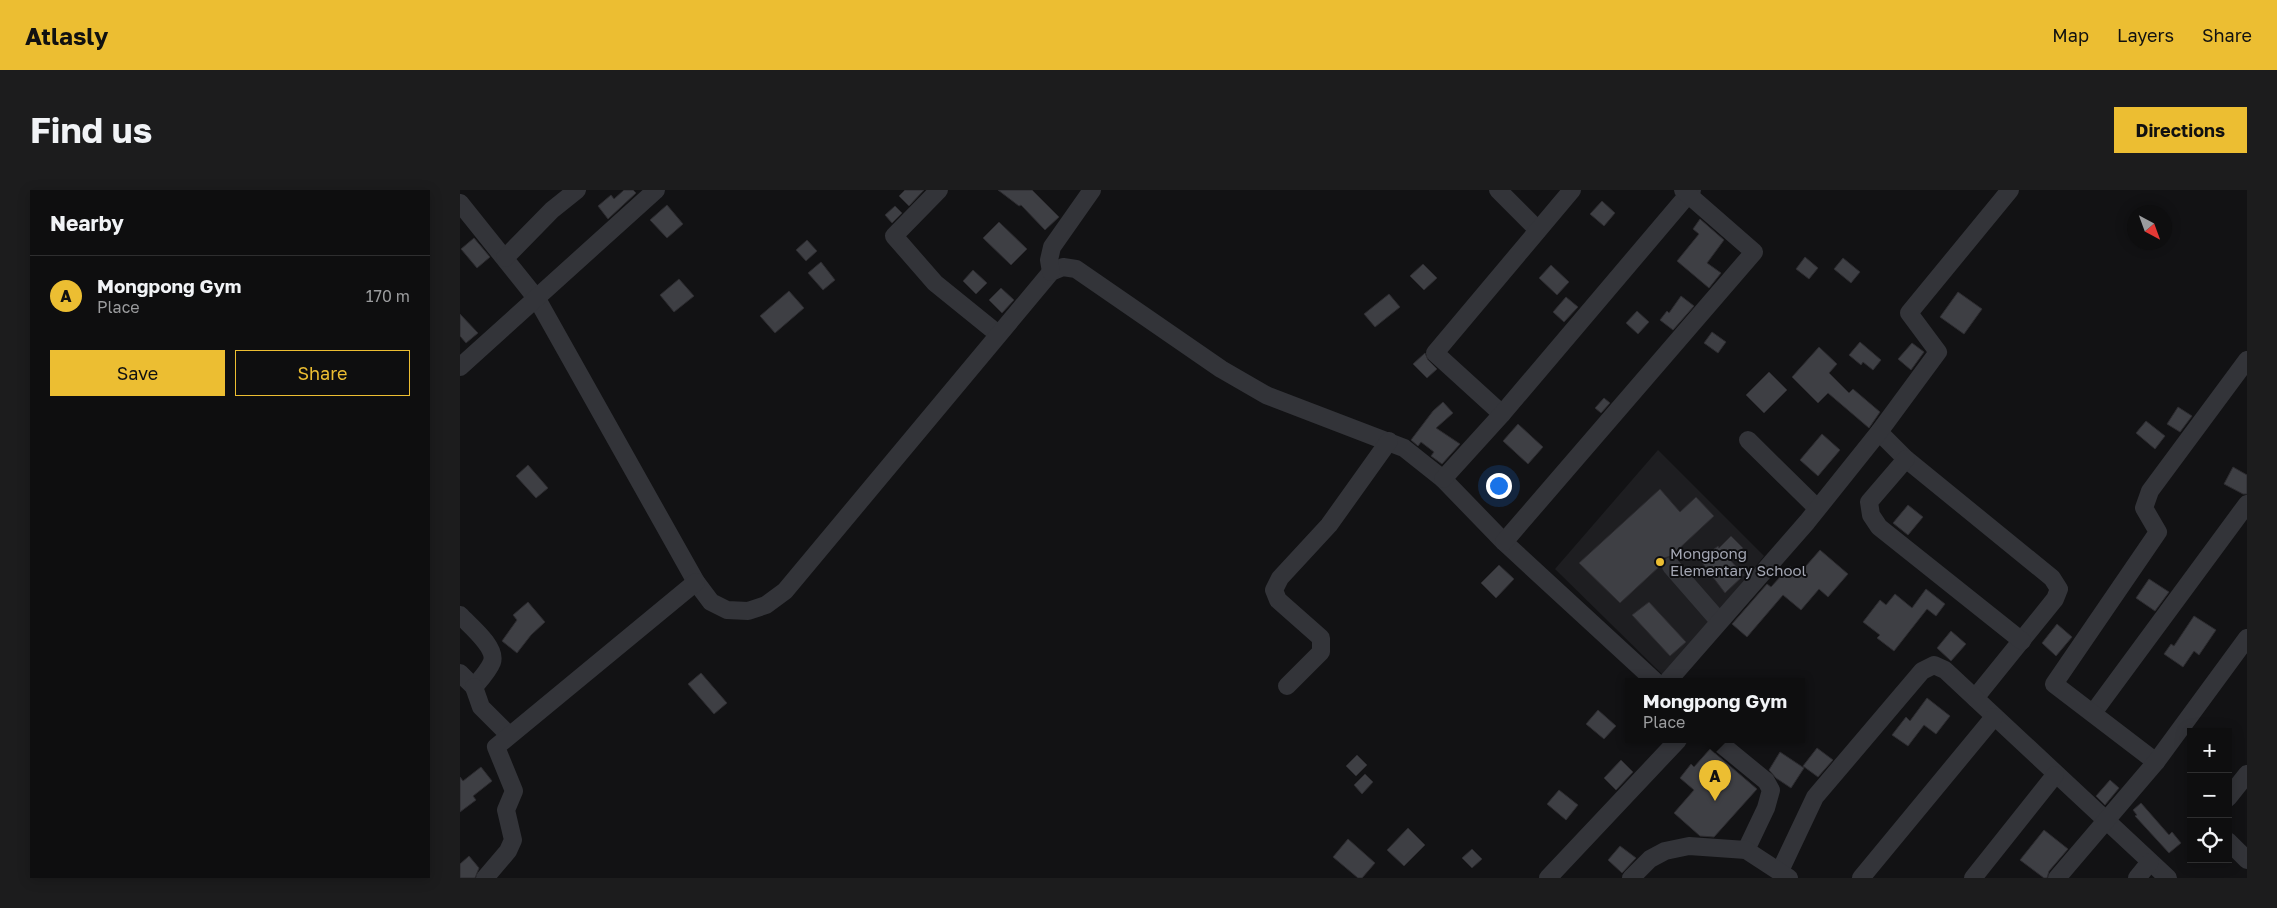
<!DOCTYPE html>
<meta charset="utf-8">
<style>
body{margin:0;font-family:"Golos Text",sans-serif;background:#1c1c1d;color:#f1f3f6}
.controls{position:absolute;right:15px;bottom:15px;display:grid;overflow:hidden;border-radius:0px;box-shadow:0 2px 12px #0003}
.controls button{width:45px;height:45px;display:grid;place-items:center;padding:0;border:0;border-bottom:1px solid #2e2e2f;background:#0e0e0f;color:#f1f3f6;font:25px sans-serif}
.compass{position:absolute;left:1667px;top:15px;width:45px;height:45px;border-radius:50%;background:#0e0e0f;box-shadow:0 2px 12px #0003;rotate:139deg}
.you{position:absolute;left:1038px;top:295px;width:18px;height:18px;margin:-12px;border:4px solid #fff;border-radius:50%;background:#1a73e8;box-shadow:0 0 0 8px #1a73e833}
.badge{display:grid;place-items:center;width:32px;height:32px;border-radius:50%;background:#ecbe32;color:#111;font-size:16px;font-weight:700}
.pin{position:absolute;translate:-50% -41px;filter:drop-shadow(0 1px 2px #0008)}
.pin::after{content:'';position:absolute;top:26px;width:18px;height:15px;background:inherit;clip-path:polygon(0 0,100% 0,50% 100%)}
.popup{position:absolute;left:1165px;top:488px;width:180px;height:65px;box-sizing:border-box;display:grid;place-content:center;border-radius:0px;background:#0e0e0f;filter:drop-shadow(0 1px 4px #0005);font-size:16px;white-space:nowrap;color:#9b9c9e}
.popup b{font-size:19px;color:#f1f3f6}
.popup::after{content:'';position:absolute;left:50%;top:100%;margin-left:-10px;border:10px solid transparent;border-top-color:#0e0e0f}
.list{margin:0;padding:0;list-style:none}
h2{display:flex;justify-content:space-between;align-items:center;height:65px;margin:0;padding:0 20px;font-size:21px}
h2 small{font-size:16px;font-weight:400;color:#9b9c9e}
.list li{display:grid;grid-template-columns:32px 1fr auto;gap:15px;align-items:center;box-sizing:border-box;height:80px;padding:0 20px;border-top:1px solid #2e2e2f}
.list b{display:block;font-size:19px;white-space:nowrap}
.list p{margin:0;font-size:16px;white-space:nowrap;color:#9b9c9e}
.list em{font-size:16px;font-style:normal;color:#9b9c9e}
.actions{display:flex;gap:10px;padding:15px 20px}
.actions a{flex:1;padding:11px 0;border:1px solid #ecbe32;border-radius:0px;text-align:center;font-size:18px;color:#ecbe32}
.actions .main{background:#ecbe32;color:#111}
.icon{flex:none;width:28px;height:28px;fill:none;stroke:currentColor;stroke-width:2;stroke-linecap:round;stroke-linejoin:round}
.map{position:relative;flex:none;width:1787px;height:688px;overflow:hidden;border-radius:0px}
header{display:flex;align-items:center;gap:30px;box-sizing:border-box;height:70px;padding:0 25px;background:#ecbe32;color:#111}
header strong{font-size:24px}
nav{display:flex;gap:28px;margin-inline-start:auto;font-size:18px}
.intro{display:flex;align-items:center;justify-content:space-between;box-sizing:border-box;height:120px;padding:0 30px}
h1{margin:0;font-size:35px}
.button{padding:12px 22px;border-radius:0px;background:#ecbe32;color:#111;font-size:18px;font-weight:700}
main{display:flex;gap:30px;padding:0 30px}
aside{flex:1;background:#0e0e0f;border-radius:0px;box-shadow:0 2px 12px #0003}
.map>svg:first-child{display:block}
.built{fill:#1e1e21}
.building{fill:#3e3f44;stroke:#2d2c30}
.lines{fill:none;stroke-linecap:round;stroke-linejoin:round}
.minor{stroke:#333439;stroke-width:18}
.poi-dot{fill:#ecbe32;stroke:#0d0d0f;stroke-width:2}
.labels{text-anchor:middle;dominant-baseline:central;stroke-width:4;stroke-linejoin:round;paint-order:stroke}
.poi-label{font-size:15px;fill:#a4a7b4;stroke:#0d0d0f;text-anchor:start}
</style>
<header>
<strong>Atlasly</strong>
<nav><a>Map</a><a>Layers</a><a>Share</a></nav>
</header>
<div class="intro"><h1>Find us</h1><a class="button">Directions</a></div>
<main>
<aside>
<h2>Nearby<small></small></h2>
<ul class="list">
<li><span class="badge">A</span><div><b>Mongpong Gym</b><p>Place</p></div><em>170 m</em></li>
</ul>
<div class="actions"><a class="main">Save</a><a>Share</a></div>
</aside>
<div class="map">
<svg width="1787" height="688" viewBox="0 0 1787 688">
<rect width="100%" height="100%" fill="#121214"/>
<path class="built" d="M1198 260 1304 366 1205 487 1095 379Z"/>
<g class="building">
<path d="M164 0H173L176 3 148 29 138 16 151 5 154 9Z"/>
<path d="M445 0H464L449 16 439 6Z"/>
<path d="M538 0H572L599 27 585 40 561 15 559 16Z"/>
<path d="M1142 11 1155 23 1144 36 1130 24Z"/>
<path d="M207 15 223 34 207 48 190 30Z"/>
<path d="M435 16 442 23 432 33 425 25Z"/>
<path d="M1240 29 1264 50 1247 73 1261 83 1249 98 1217 71 1239 44 1233 39Z"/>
<path d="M539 32 567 59 551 75 523 48Z"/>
<path d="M14 48 30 67 17 78 1 59Z"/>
<path d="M347 50 357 61 346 71 336 60Z"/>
<path d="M1345 67 1358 78 1349 89 1336 79Z"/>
<path d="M1383 68 1400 82 1391 93 1374 79Z"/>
<path d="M361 72 375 90 363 100 348 83Z"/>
<path d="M963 74 977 88 964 100 950 86Z"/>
<path d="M1091 75 1109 92 1097 105 1079 88Z"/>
<path d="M513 80 527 93 516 104 503 91Z"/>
<path d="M219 89 234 106 214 122 200 105Z"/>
<path d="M541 98 554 110 542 123 529 110Z"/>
<path d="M329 101 344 118 315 143 300 126Z"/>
<path d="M1498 102 1522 119 1504 144 1480 127Z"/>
<path d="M929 104 940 117 915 137 904 124Z"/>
<path d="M1221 106 1234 116 1213 140 1200 130 1207 121 1209 123Z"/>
<path d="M1106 107 1118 117 1104 132 1093 122Z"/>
<path d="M1177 121 1189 132 1178 144 1166 133Z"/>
<path d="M0 124 18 143 6 153 0 146Z"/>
<path d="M1252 142 1266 152 1258 163 1244 153Z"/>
<path d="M1400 152 1421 170 1413 180 1403 172 1401 175 1389 165Z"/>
<path d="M1452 153 1464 162 1451 180 1438 169Z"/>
<path d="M1359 157 1377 174 1369 183 1389 203 1393 199 1420 222 1409 238 1368 203 1358 213 1332 187Z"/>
<path d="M965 163 968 170 977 179 967 188 953 174Z"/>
<path d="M1309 182 1327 200 1304 223 1286 205Z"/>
<path d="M1144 208 1150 213 1141 223 1135 218Z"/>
<path d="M983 212 993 223 976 238 1000 254 982 274 971 266 974 262 961 252 958 256 951 250 973 221Z"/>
<path d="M1718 217 1732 226 1720 242 1707 234Z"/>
<path d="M1686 231 1705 246 1695 259 1676 243Z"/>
<path d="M1058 234 1083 257 1068 274 1043 251Z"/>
<path d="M1362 244 1380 260 1358 286 1340 270Z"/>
<path d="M68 275 88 298 76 308 56 286Z"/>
<path d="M1773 277 1787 285V304H1783L1764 294Z"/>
<path d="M1200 299 1220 322 1236 307 1254 326 1211 366 1204 368 1201 375 1160 413 1119 373Z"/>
<path d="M1448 315 1463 327 1448 345 1433 333Z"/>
<path d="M1271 346 1283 358 1270 370 1284 385 1265 403 1240 370 1258 356 1259 358Z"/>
<path d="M1360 360 1388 384 1368 407 1359 399 1341 420 1323 405 1287 447 1272 434 1307 394 1311 397 1330 376 1339 384Z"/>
<path d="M1039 375 1054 389 1036 408 1021 393Z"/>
<path d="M1689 389 1709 402 1695 421 1676 408Z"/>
<path d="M1466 399 1485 414 1476 426 1467 419 1434 461 1417 448 1420 445 1403 432 1420 410 1426 415 1435 404 1452 418Z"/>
<path d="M68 412 85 432 71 445 57 463 42 451 57 430 53 425Z"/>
<path d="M1189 412 1226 452 1210 466 1172 425Z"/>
<path d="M1734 426 1756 440 1739 465 1734 461 1723 477 1704 464 1711 454 1714 456Z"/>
<path d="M1597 434 1612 447 1596 466 1582 453Z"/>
<path d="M1491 441 1506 454 1491 471 1477 458Z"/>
<path d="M241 483 267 513 254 524 228 494Z"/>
<path d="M1467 508 1490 526 1476 544 1464 535 1448 556 1432 545 1446 527 1450 531Z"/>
<path d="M1138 520 1156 536 1144 549 1126 534Z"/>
<path d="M1357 558 1373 570 1358 587 1343 576Z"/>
<path d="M1250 559 1297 599 1254 647 1240 646 1214 623 1234 600 1220 588 1231 574 1234 577Z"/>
<path d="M1320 562 1344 578 1331 598 1316 588 1309 580Z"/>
<path d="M897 565 907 575 896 586 886 576Z"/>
<path d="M1161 570 1173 582 1156 600 1144 588Z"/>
<path d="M21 577 32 591 13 606 16 610 0 622V587L3 591Z"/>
<path d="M905 584 913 592 902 604 894 595Z"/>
<path d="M1650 590 1659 598 1645 615 1636 606Z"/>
<path d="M1099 600 1118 615 1106 630 1087 614Z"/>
<path d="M1681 613 1709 645 1712 642 1721 653 1709 663 1675 626 1677 625 1673 620Z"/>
<path d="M948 638 965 655 944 676 927 660Z"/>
<path d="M1584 640 1608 659 1589 681 1587 688H1584L1560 670Z"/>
<path d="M888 649 915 673 902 688H898L873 667Z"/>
<path d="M1160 656 1176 668 1162 683 1148 670Z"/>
<path d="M1012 659 1022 669 1012 678 1002 668Z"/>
<path d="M9 666 19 678 15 688H0V674Z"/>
</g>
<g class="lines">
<g class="minor">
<path d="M479 0 434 46 475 93 538 144"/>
<path d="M1038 0 1078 40"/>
<path d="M0 13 77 109 236 392 251 412 267 420 288 421 306 415 325 401 591 82 603 77 616 79 761 179 806 205 944 258 983 289 1044 352 1196 492"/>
<path d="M45 68 92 20 117 0"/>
<path d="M591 82 589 70 592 57 632 0"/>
<path d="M0 177 196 0"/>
<path d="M1042 224 975 163 1112 0"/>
<path d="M1419 242 1446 269 1592 388 1599 399 1595 409 1515 508"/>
<path d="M1288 250 1357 318"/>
<path d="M1446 269 1409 312 1411 325 1419 337 1562 451"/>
<path d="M983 289 1042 224 1232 0"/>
<path d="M1044 352 1294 62 1223 0"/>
<path d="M1211 376 1259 431"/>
<path d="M0 425C9 435 37 457 32 472 29 480 20 490 14 497L0 483"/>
<path d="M1207 492 1347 332 1419 242 1478 162 1449 123 1550 0"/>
<path d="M827 496 861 462V448L818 410 814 400 820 388 869 335 929 251"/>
<path d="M14 497 21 517 49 545"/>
<path d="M1633 523 1787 314"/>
<path d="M1256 550 1306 591 1311 600 1306 618 1286 660"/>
<path d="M1696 572 1594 494 1698 342 1684 318 1690 301 1787 170"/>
<path d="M1768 608 1787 584"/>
<path d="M1768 651 1787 670"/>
<path d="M1320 681 1355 607 1462 481 1474 475 1485 480 1708 688"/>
<path d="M25 688 48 661 53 650 46 620 54 601 36 557 236 392"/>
<path d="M1088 688 1218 550"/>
<path d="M1171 688 1190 669 1205 661 1229 656 1286 660 1329 688"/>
<path d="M1401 688 1534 527"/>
<path d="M1513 688 1595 585"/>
<path d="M1597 688 1696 572 1787 448"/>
<path d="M1677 688 1690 672"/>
</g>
</g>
<circle class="poi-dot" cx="1200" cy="372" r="5"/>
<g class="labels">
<g class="poi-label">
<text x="1210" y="363">Mongpong<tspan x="1210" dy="17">Elementary School</tspan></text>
</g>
</g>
</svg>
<div class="controls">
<button>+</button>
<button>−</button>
<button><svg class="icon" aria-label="locate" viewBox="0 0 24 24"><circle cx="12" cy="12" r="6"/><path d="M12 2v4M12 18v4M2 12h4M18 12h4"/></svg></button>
</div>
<svg class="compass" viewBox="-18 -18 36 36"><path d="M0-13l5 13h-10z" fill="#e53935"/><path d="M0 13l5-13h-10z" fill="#9b9c9e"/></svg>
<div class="you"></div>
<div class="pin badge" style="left:1255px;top:611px">A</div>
<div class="popup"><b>Mongpong Gym</b>Place</div>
</div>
</main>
